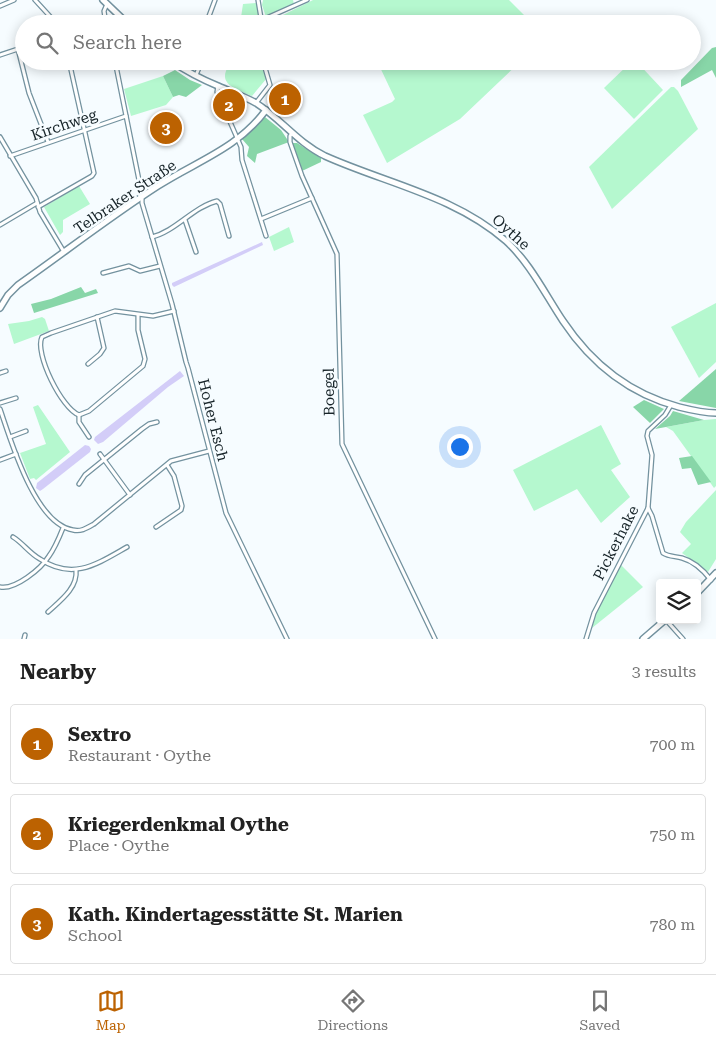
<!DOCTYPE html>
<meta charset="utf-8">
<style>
body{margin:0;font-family:"Roboto Serif",serif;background:#f2f2f2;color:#222}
.controls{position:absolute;right:15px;bottom:15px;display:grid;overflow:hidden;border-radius:5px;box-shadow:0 2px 12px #0003}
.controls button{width:45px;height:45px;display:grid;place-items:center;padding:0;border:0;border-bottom:1px solid #e0e0e0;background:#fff;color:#222;font:25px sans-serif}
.you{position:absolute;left:459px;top:446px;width:18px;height:18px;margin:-12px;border:4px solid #fff;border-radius:50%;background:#1a73e8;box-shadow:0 0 0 8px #1a73e833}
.badge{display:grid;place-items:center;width:32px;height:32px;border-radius:50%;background:#bc6201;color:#fff;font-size:16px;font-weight:700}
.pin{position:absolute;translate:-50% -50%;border:2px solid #fff;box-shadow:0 1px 5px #0006}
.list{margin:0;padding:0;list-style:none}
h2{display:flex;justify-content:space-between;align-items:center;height:65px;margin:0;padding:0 20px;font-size:21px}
h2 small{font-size:16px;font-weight:400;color:#767676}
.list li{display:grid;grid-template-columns:32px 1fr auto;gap:15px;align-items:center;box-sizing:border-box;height:80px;margin:0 10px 10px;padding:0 10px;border:1px solid #e0e0e0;border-radius:5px}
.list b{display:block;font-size:19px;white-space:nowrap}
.list p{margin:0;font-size:16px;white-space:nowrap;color:#767676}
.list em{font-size:16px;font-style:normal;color:#767676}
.icon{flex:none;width:28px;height:28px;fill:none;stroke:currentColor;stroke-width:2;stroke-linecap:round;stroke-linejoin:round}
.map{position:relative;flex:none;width:716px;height:639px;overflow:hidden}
.search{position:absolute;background:#fff;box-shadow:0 2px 12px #0003;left:15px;right:15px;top:15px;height:55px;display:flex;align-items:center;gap:12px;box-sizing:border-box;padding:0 18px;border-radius:28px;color:#767676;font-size:19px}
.sheet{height:335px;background:#fff}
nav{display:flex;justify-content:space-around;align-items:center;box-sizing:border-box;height:70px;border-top:1px solid #e0e0e0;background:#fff;font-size:14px;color:#767676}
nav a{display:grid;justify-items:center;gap:2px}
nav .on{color:#bc6201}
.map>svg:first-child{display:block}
.green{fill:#b5f8cf}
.forest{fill:#88d6a8}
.water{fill:#d3cdf8}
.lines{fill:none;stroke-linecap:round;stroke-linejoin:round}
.street-casing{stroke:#73929f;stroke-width:5.5}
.secondary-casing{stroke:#73929f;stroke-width:8}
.street{stroke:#fff;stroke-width:3}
.secondary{stroke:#fff;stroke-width:5}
.labels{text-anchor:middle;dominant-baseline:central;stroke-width:5;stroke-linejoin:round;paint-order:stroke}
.street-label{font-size:15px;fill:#172429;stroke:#f6fcff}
</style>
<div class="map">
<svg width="716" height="639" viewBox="0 0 716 639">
<rect width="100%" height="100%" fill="#f6fcff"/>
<g class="green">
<path d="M263 0H293L294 4 266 17 262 5Z"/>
<path d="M313 0H509L533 24H265Z"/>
<path d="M257 3 260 15 255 16V24H240L243 4Z"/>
<path d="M234 61H262L267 78 252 96C241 91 220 86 226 71 228 66 229 64 234 61Z"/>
<path d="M377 61H521L460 119 387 163 363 115 392 102 395 99Z"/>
<path d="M632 61H636L663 90 634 119 604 88Z"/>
<path d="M163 76 173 97 166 105 131 116 124 89Z"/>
<path d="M671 87H674L678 91 698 129 612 209 589 167Z"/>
<path d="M79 186 90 204 63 220V232L60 235 44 207Z"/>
<path d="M289 227 294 242 274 251 269 237Z"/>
<path d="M716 303V362L699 378 671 327Z"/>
<path d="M42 317 45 319 49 331 14 344 8 324 29 321Z"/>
<path d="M38 405 70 452 36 480 34 478 30 479 20 453 46 444 33 407Z"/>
<path d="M716 419V486L714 488 673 431 666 427 704 420Z"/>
<path d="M601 425 621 464 611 470 630 497 601 523 577 489 534 511 513 470Z"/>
<path d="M716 490V559L708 572 682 553 691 544 680 532 686 522Z"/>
<path d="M620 564 643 587 592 628 596 612Z"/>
</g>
<g class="forest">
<path d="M716 47V78L712 70 681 87V80L712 48Z"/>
<path d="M175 70 190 80 202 85 186 97 179 95 173 97 163 76Z"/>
<path d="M265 117 281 130 289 142 257 154 255 163 247 156 249 147 242 139Z"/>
<path d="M292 143H297L321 158V162L302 171Z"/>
<path d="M81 287 85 293 96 289 98 293 34 313 31 304 51 299Z"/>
<path d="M716 369V408L679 401Z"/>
<path d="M644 400 664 409 650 423 633 407Z"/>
<path d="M673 411 704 420 655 429 670 416Z"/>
<path d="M692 456 711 482 698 485 691 468 682 469 679 458Z"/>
</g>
<g class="water">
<path d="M262 242 263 245 174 287 172 285V283Z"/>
<path d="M180 371 184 376 168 387 103 442 98 444 94 440 95 437Z"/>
<path d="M85 445 89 446 91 449 90 452 43 489 40 491 36 488 37 483Z"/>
</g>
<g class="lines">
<g class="street-casing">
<g id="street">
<path d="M35 0 57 24"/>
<path d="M258 0 262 24"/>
<path d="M0 6 14 0"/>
<path d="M262 20 307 0"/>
<path d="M85 24 105 17"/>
<path d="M106 24 104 11 107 4"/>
<path d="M206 24 215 0"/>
<path d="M18 49 29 93 48 142"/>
<path d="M0 55 24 47"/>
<path d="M115 61 142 195V203L172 304 186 362 188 368 226 513 287 639"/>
<path d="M196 75 202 61"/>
<path d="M218 86 217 92 241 147 242 160 266 236"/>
<path d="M256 103 270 85 263 61"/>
<path d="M292 133 290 136V142L302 176 337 254 342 444 435 639"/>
<path d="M0 137 36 198 40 212 64 252"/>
<path d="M10 156 126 116"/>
<path d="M38 207 92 176 94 173 69 61"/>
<path d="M261 219 312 198"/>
<path d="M185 220 196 252"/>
<path d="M0 225 37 203"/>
<path d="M152 237C176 231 193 207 217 201L220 204 229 236"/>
<path d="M103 273 129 266 140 271 160 266"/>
<path d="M88 364 100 354 104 348 97 317"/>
<path d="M0 373 6 371"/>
<path d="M0 403 16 398"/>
<path d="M0 409C11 441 35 524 73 530 81 532 87 528 94 524L171 461 209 451"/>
<path d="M79 415C62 409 34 353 42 337L51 333 115 311 153 316 174 311"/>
<path d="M79 415 89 411 143 366 145 359 138 330V315"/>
<path d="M79 415V422L89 437"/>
<path d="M10 437 26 431"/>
<path d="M100 454 130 495"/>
<path d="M0 460 16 454"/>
<path d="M79 484 85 475 142 429 149 424 157 422"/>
<path d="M648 508 652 516 663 553C669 557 675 556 682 558 693 561 704 571 711 580"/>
<path d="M156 527 181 510 182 506 174 476 167 465"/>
<path d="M13 537C23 543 29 553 40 559 73 581 97 564 127 547"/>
<path d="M0 587C15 590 41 569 49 556 55 548 59 538 63 528"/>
<path d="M48 612C60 601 78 588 76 570"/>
<path d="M666 620 683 639"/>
<path d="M24 639 25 635"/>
<path d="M586 639 594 613 648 508 652 455 647 436 648 431 665 415 671 405"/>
</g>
</g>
<g class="secondary-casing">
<g id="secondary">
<path d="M103 0 128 24"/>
<path d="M171 61C186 71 201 79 218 86 231 92 244 96 256 103 281 119 298 143 325 156 385 183 455 196 506 241 530 263 545 294 563 321 591 363 630 394 679 407 691 410 704 413 716 413"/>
<path d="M0 308 8 295 18 285C65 252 110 217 158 186 197 161 237 149 266 110"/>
<path d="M697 593 716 573"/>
<path d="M643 639 665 620"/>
</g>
</g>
<use href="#street" class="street"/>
<use href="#secondary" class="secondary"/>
</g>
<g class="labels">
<g class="street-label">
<text transform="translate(64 125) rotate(-19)">Kirchweg</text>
<text transform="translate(125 197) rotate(-34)">Telbraker Straße</text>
<text transform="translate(511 232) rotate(42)">Oythe</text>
<text transform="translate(329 392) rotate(-91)">Boegel</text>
<text transform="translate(213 420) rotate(76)">Hoher Esch</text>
<text transform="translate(616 543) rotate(-63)">Pickerhake</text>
</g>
</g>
</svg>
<div class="controls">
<button><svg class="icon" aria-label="layers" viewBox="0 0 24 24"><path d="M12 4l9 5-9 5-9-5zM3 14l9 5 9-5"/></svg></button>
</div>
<div class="you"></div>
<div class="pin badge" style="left:285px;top:99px">1</div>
<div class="pin badge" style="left:229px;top:105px">2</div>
<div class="pin badge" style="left:166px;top:128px">3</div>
<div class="search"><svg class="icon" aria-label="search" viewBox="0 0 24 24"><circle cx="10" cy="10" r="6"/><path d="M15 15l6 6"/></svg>Search here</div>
</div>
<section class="sheet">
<h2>Nearby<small>3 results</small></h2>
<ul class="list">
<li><span class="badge">1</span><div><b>Sextro</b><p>Restaurant · Oythe</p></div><em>700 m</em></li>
<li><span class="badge">2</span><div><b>Kriegerdenkmal Oythe</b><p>Place · Oythe</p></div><em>750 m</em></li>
<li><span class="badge">3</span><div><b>Kath. Kindertagesstätte St. Marien</b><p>School</p></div><em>780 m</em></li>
</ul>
</section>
<nav>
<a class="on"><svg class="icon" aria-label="map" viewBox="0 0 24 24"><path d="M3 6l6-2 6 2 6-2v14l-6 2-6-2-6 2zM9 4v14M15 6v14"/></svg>Map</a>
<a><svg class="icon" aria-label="directions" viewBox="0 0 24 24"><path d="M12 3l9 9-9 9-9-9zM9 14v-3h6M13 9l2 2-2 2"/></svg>Directions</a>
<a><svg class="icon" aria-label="saved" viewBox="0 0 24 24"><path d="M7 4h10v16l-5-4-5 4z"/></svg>Saved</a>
</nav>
